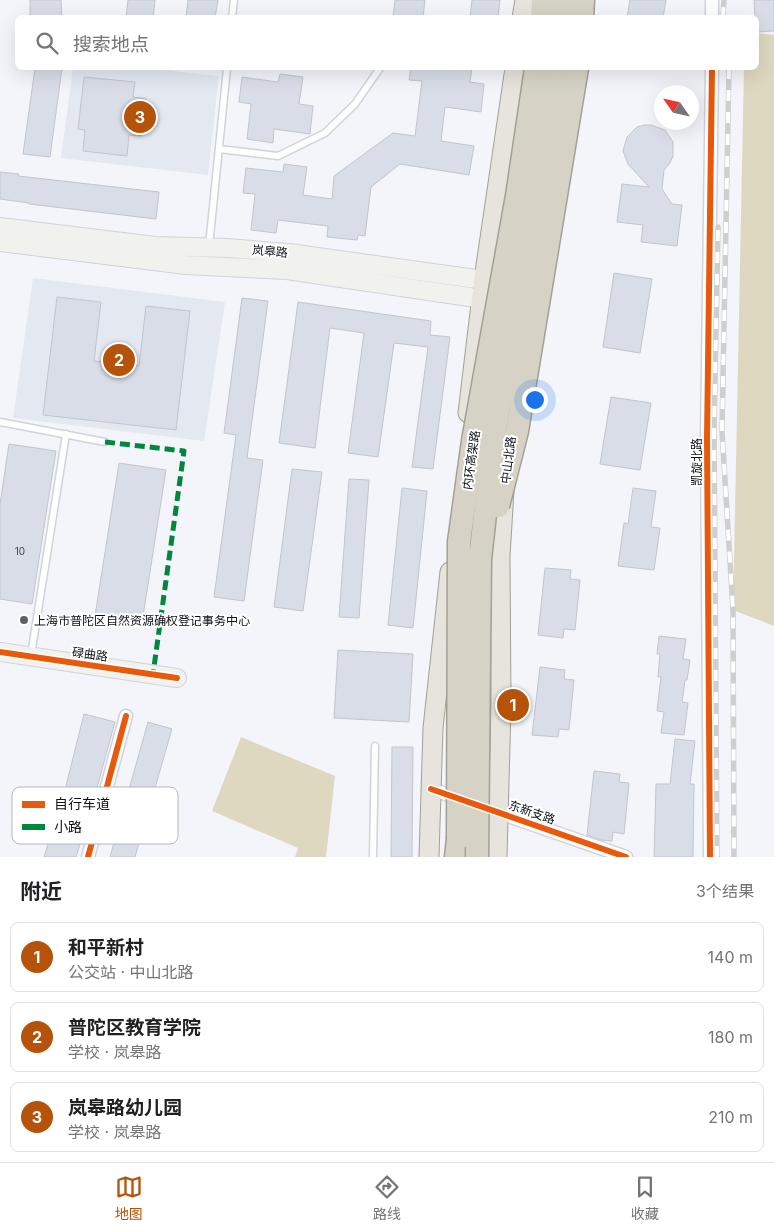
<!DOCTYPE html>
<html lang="zh">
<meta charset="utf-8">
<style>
body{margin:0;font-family:Inter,"Noto Sans SC",sans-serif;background:#f6f6f6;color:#202124}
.compass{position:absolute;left:654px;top:85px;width:45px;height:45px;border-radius:50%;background:#fff;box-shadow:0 5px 20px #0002;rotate:304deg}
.you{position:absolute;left:534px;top:399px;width:18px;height:18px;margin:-12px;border:4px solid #fff;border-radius:50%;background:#1a73e8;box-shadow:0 0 0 8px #1a73e833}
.badge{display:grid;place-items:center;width:32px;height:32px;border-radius:50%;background:#b45309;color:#fff;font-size:16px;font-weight:700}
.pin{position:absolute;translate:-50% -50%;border:2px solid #fff;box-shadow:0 1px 5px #0006}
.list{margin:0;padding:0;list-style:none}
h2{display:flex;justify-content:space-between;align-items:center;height:65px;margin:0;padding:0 20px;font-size:21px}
h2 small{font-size:16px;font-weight:400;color:#757577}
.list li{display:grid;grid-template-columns:32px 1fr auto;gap:15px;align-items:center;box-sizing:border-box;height:70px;margin:0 10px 10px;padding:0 10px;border:1px solid #e0e0e0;border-radius:8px}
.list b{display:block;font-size:19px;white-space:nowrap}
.list p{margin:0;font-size:16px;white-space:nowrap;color:#757577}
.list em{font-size:16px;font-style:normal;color:#757577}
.icon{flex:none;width:28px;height:28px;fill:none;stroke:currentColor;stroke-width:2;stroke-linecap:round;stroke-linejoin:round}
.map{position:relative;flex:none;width:774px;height:857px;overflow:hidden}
.search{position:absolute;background:#fff;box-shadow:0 5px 20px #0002;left:15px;right:15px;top:15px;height:55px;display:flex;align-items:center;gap:12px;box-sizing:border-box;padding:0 18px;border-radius:8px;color:#757577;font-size:19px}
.sheet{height:305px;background:#fff}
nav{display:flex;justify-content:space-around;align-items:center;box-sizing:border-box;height:70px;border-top:1px solid #e0e0e0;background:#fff;font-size:14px;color:#757577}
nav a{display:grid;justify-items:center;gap:2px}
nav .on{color:#b45309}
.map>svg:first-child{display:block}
.built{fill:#e4e8f1}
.green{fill:#ded8c1}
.building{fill:#d9dde8;stroke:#c3c5cc}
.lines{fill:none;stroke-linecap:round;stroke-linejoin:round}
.lane-casing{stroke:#d0d3da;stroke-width:9}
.street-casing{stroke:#d0d3da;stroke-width:15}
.secondary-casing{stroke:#d0d3da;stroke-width:20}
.primary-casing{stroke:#a3a094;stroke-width:21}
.highway-casing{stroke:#a3a094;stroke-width:25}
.lane{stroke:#fdfefe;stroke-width:6}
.street{stroke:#fdfefe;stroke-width:12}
.secondary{stroke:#f1f1ed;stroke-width:18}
.primary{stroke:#e6e4dc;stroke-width:19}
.highway{stroke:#d6d3c6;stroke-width:22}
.rail-casing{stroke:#cfcfd0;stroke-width:5.5}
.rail{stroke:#fff;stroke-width:4;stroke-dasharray:11;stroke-linecap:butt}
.highway-bridge-casing{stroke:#a3a094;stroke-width:25;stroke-linecap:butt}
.highway-bridge{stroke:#d6d3c6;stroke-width:22}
.quiet{stroke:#00873e;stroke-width:5;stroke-dasharray:10 5;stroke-linecap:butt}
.cycleway-casing{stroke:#fff;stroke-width:9}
.cycleway{stroke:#e8590c;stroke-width:6}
.poi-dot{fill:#5d6066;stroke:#fff;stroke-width:2}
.labels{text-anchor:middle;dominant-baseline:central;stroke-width:4;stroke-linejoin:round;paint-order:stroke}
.number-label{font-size:10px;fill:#42454e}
.street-label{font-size:12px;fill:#0c0f17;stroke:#fff}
.poi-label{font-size:12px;fill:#0c0f17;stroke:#fff;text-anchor:start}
.key{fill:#fff;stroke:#b6b7b9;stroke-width:1}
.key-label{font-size:14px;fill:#0c0f17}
</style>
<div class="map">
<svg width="774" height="857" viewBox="0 0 774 857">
<rect width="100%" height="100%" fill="#f4f5fa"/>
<g class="built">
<path d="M73 68H147L219 76 208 175 61 158Z"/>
<path d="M33 278 225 302 204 441 13 418Z"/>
</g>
<g class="green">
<path d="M757 33 774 35V626L733 610 744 68H756Z"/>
<path d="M241 737 335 776 326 857H295L298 848 212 811Z"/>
</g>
<g class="building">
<path d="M30 0H61L62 18H30Z"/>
<path d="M128 0H155L153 18H126Z"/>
<path d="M188 0H218L215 18H186Z"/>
<path d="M395 0H425L423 18H393Z"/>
<path d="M472 0H500L498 18H470Z"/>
<path d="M630 0H666L663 18H627Z"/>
<path d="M754 0H774V31L756 32Z"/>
<path d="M35 68H62L50 157 23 154Z"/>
<path d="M411 68H472L470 82 484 84 481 112 445 107 441 141 474 146 469 175 400 164 371 187 365 236 358 235 357 240 327 237 328 226 278 220 276 233 251 230 255 194 243 193 246 168 283 172 284 164 307 167 303 195 332 199 334 176 393 133 415 136 422 81 409 80Z"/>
<path d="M280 74 303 77 299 104 313 106 310 134 274 129 273 143 247 139 251 104 239 102 242 77 278 82Z"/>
<path d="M84 77 135 82 133 97 146 99 141 136 129 135 127 156 83 151 85 130 78 129Z"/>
<path d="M644 125H651L665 130 673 142V156L670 163 664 170 662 189 672 204 682 205 677 246 641 242 643 225 617 222 622 184 649 187 628 164 623 151 627 137 637 127Z"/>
<path d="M0 172 19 174 18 176 159 192 156 219 29 204V203L0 199Z"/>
<path d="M614 273 652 279 640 353 603 347Z"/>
<path d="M57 297 101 302 94 361 139 366 146 306 190 311 176 430 43 415Z"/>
<path d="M242 298 268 301 247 458 263 460 244 601 214 597 236 435 224 433Z"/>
<path d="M298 302 431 321 430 335 450 337 433 469 412 467 428 347 394 343 378 457 348 453 364 333 330 328 315 448 279 443Z"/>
<path d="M611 397 651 403 640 470 600 464Z"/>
<path d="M9 444 56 451 32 604 0 599V504Z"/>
<path d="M119 463 166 470 142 623 95 616Z"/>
<path d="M292 469 322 472 303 611 274 607Z"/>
<path d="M349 479 369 480 359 618 339 617Z"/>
<path d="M402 488 427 491 413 628 388 625Z"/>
<path d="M633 488 656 491 651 527 660 528 654 570 618 566 624 523 628 524Z"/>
<path d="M545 568 571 570 570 579 580 580 575 630 564 629 563 638 538 635Z"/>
<path d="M659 636 686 639 683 659 690 660 687 680H685L682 702 688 703 684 735 661 733 664 712 657 711 661 677H658L660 654H657Z"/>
<path d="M338 650 413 654 409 722 334 718Z"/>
<path d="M540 667 565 670 564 679 574 680 569 730 559 729 558 737 532 735Z"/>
<path d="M84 714 115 722 92 806 76 857H44L63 798Z"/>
<path d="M148 722 172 729 135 857H110Z"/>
<path d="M675 739 695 741 690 784H694L693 857H654L656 784H670Z"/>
<path d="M392 747H413L412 857H391Z"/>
<path d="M594 771 620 774 619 782 629 783 624 834 613 832 612 841 601 840 587 835Z"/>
</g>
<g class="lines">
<g class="lane-casing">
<g id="lane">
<path d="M232 18 234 0"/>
<path d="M219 149 278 156 325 133 355 104 380 68"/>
<path d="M209 246 227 68"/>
<path d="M0 422 105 442"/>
<path d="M31 655 66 434"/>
<path d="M373 857 375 746"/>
</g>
</g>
<g class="street-casing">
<g id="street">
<path d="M712 18V0"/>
<path d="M431 789 463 800"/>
<path d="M491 810 626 857"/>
<path d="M88 857 126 716"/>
<path d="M710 857 707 438 712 68"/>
</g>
</g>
<g class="secondary-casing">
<g id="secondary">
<path d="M0 227 155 246 227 248 289 253 498 282"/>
<path d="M0 242 186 265 287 270 496 301"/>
<path d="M0 652 177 678"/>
</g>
</g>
<g class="primary-casing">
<g id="primary">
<path d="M522 18 525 0"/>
<path d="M468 413 484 279 515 68"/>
<path d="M429 857 433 728 450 572"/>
<path d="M497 857 501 707 500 556 504 491"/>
</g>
</g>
<g class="highway-casing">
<g id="highway">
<path d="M542 18 543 0"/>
<path d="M562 18 563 0"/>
<path d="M582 18 583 0"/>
<path d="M456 857 458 839"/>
</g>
</g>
<use href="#lane" class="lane"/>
<use href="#street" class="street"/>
<use href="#secondary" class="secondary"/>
<use href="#primary" class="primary"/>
<use href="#highway" class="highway"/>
<g class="rail-casing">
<g id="rail">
<path d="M723 18 724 0"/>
<path d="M729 68 722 431 733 610 734 857"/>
<path d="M717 857 714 432 718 227"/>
</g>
</g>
<use href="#rail" class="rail"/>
<g class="highway-bridge-casing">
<g id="highway-bridge">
<path d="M498 506 517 431 577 68"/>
<path d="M458 839 459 542 473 441 517 196 536 68"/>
<path d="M477 857 480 559 494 434 538 189 556 68"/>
</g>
</g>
<use href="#highway-bridge" class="highway-bridge"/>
<path class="quiet" d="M105 442 184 451 153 674"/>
<g class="cycleway-casing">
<g id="cycleway">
<path d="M0 652 177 678"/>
<path d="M431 789 626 857"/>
<path d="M88 857 126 716"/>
<path d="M710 857 707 438 712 68"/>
</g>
</g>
<use href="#cycleway" class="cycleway"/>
</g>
<circle class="poi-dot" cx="24" cy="620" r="5"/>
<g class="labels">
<g class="number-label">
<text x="20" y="551">10</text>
</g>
<g class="street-label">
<text transform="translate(270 251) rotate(5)">岚皋路</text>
<text transform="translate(471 460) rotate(-82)">内环高架路</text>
<text transform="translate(508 460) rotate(-83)">中山北路</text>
<text transform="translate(696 462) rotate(-90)">凯旋北路</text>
<text transform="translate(90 654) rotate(8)">碌曲路</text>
<text transform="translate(532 812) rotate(19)">东新支路</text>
</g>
<g class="poi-label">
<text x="34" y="620">上海市普陀区自然资源确权登记事务中心</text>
</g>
</g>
<rect x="12" y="787" width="166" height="57" rx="8" class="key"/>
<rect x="22" y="801" width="23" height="7" fill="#e8590c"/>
<rect x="22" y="824" width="23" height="6" fill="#00873e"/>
<g class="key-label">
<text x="54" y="809">自行车道</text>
<text x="54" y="832">小路</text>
</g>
</svg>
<svg class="compass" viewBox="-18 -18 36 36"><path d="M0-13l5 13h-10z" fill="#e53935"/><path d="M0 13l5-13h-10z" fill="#757577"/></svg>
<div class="you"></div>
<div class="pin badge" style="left:513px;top:705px">1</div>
<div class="pin badge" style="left:119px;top:360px">2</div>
<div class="pin badge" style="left:140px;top:117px">3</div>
<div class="search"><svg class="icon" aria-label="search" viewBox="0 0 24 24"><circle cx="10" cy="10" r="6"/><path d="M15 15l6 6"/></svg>搜索地点</div>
</div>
<section class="sheet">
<h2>附近<small>3个结果</small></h2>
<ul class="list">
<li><span class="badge">1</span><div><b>和平新村</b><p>公交站 · 中山北路</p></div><em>140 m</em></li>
<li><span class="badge">2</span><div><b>普陀区教育学院</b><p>学校 · 岚皋路</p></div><em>180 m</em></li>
<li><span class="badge">3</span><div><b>岚皋路幼儿园</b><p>学校 · 岚皋路</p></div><em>210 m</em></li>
</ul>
</section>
<nav>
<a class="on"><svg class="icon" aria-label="map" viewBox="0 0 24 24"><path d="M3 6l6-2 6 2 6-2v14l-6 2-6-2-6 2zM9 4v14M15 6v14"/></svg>地图</a>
<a><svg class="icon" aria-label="directions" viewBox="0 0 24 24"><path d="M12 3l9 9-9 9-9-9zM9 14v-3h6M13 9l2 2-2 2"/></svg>路线</a>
<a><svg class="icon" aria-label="saved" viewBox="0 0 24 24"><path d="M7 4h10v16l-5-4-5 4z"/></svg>收藏</a>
</nav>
